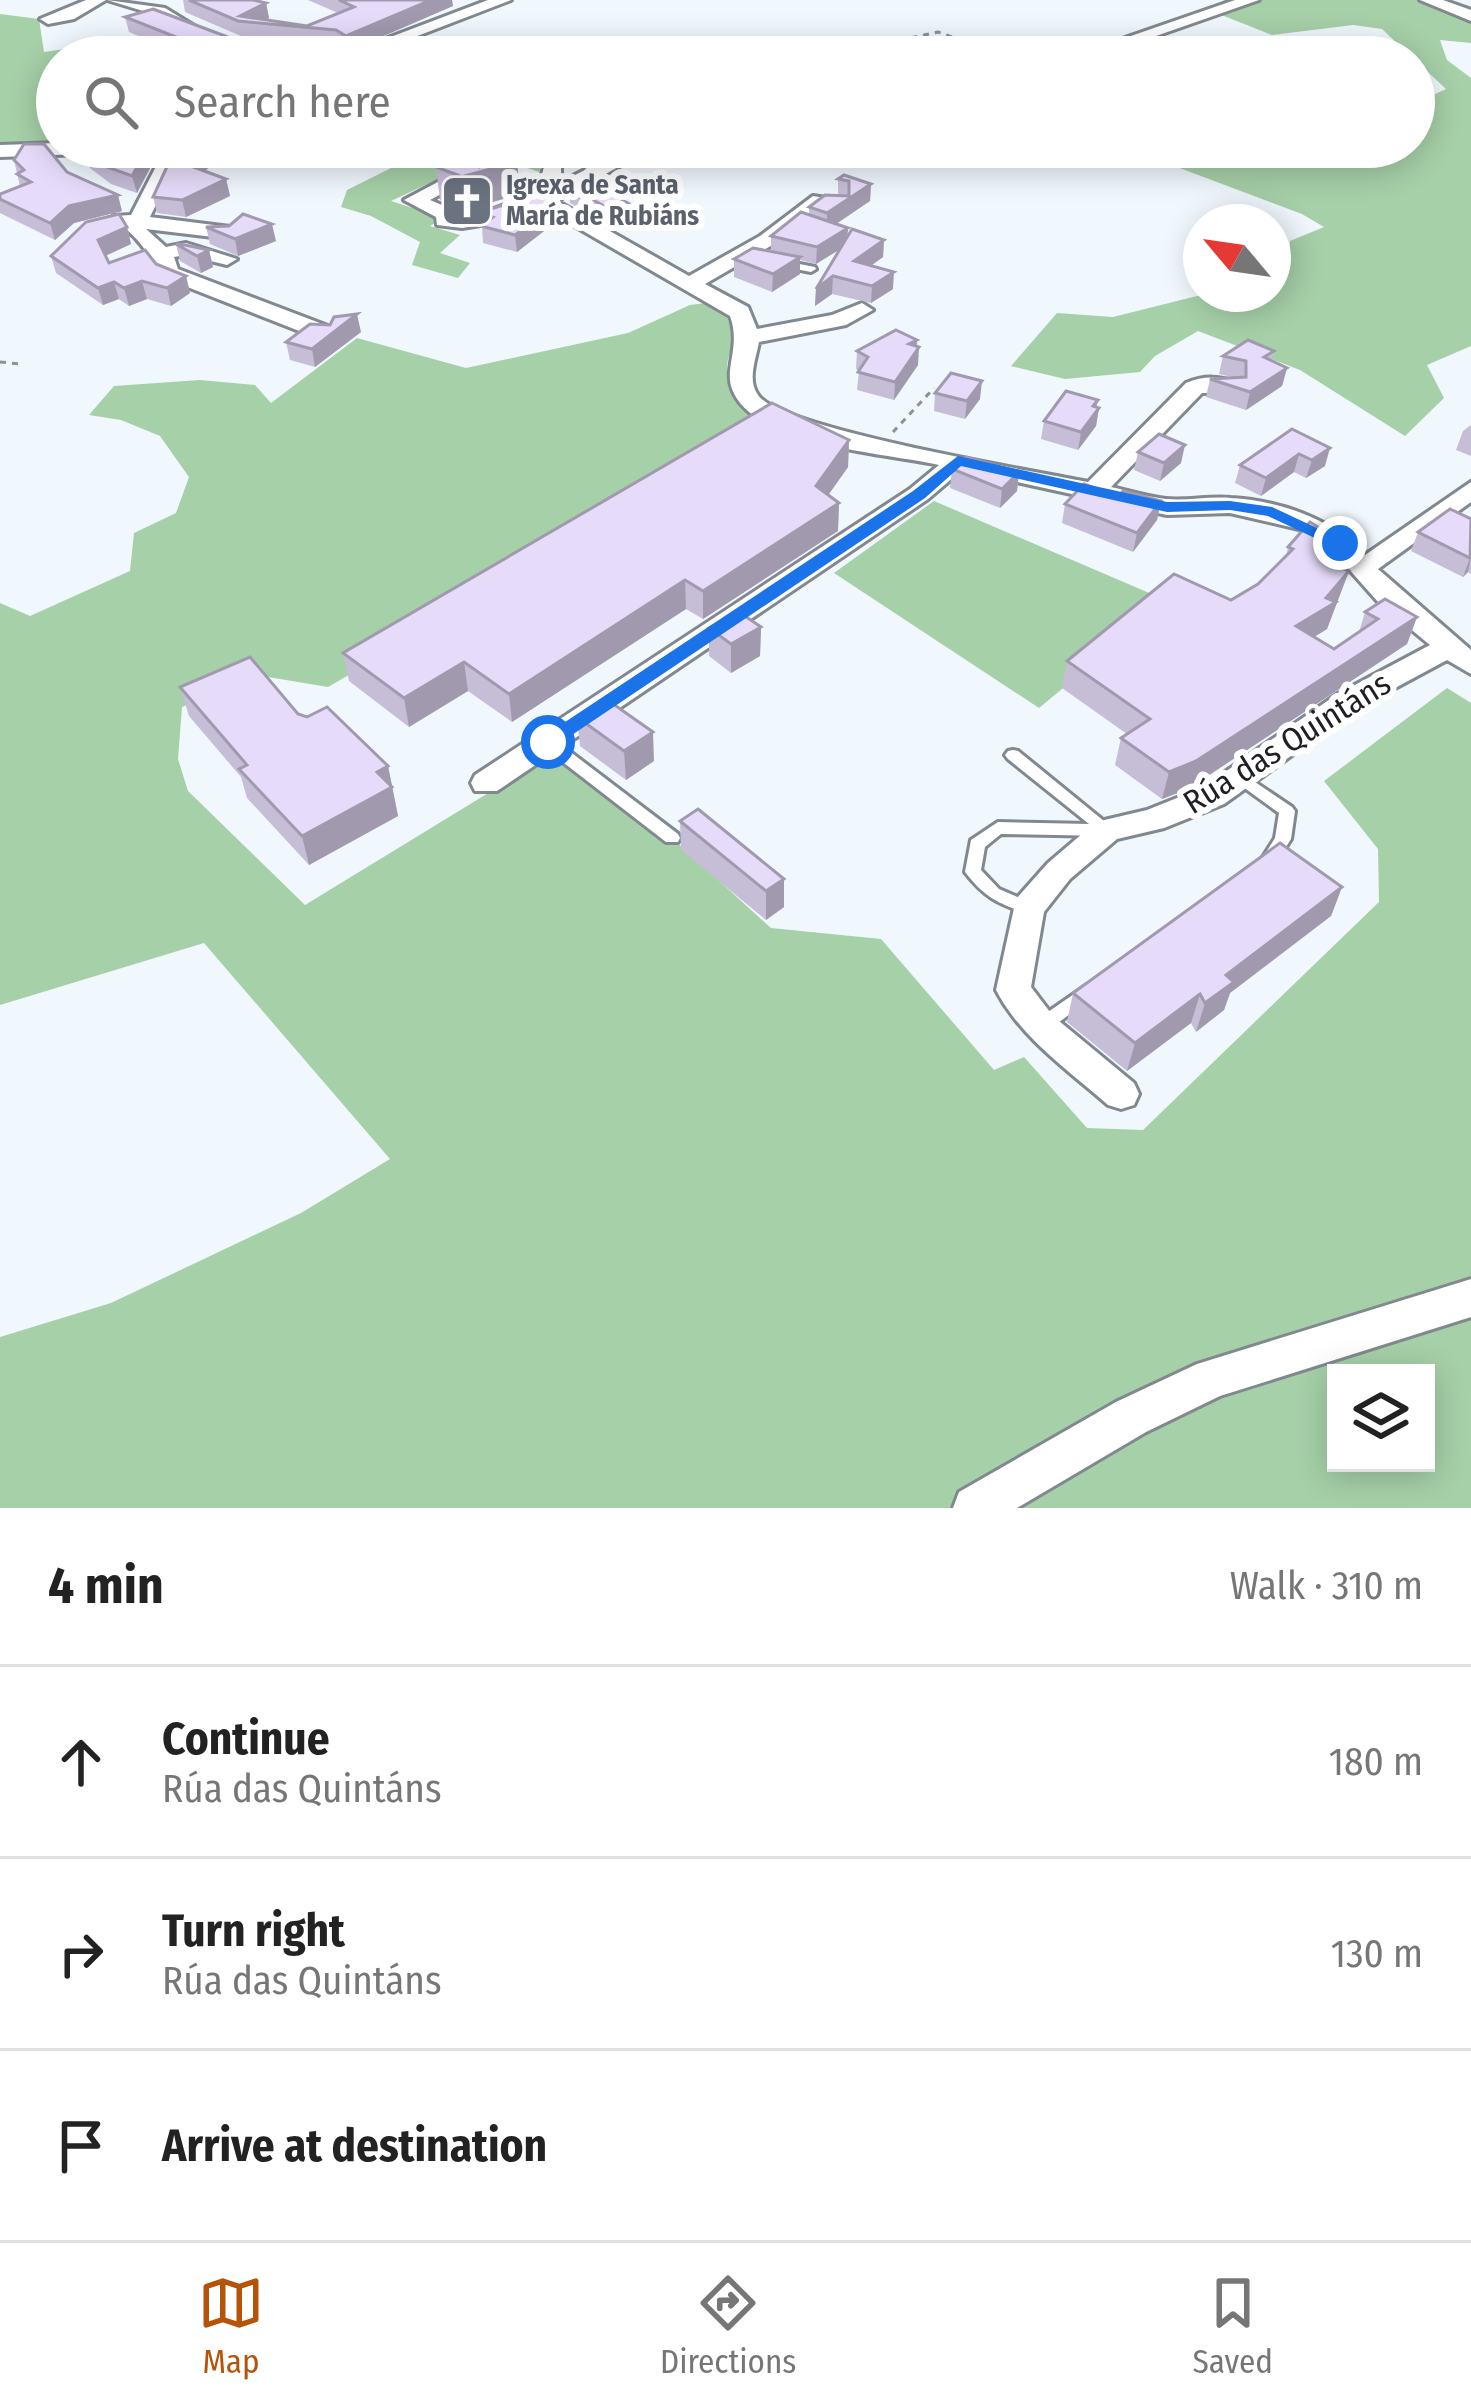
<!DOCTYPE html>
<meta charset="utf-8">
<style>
body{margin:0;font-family:"Fira Sans Condensed",sans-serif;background:#f6f6f6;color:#222}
.controls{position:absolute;right:36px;bottom:36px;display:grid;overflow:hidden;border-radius:0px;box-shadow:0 6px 30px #0003}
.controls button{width:108px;height:108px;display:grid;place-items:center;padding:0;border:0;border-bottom:3px solid #e0e0e0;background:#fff;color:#222;font:60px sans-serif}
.compass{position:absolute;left:1183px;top:204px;width:108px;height:108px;border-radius:50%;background:#fff;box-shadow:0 6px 30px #0003;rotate:299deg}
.stop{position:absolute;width:36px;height:36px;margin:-27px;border:9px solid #1a73e8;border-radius:50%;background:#fff}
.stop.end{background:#1a73e8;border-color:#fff;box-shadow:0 3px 12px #0008}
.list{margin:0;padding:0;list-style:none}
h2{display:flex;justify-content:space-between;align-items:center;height:156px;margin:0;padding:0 48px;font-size:51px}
h2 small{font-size:39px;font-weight:400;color:#767676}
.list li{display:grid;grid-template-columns:78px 1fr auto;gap:36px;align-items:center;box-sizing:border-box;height:192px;padding:0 48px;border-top:3px solid #e0e0e0}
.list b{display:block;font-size:45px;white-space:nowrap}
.list p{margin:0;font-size:39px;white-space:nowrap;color:#767676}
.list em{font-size:39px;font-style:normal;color:#767676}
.icon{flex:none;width:66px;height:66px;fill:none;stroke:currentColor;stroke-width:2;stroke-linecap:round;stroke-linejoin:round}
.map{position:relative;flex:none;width:1471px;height:1508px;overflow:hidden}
.search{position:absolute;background:#fff;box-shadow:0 6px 30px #0003;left:36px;right:36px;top:36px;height:132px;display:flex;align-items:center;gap:30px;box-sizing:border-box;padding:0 42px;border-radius:66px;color:#767676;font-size:45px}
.sheet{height:732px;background:#fff}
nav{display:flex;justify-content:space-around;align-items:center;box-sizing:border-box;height:168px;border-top:3px solid #e0e0e0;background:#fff;font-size:33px;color:#767676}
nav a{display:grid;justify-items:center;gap:6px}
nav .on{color:#b45309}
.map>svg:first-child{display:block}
.green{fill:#a6d0a8;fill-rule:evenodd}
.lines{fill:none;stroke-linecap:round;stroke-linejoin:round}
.service-casing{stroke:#81888f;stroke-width:6}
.minor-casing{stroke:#81888f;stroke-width:6}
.path{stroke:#8d9196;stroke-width:3;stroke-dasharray:6 6;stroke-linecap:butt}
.service{fill:#fff;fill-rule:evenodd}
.minor{fill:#fff;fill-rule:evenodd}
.wall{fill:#c6bdd7}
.shaded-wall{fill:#a19aaf}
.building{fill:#e6dcfa;stroke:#a19aaf;stroke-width:3}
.route{fill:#1a73e8}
.labels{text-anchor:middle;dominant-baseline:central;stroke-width:12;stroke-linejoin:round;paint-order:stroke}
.far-worship-label{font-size:27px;font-weight:bold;fill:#5b616d;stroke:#fff;text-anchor:start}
.street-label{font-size:33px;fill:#1d1f22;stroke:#fff}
</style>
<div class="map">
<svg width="1471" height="1508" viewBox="0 0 1471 1508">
<rect width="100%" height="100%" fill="#f0f7fd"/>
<g class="green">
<path d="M1222 0H1428L1471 16V43L1440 40 1447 60 1471 78V346L1427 365 1444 398 1405 436 1300 370 1198 331 1155 356 1140 372 1065 379 1011 366 1057 313 1113 317 1205 294H1273V284L1289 267 1290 241 1324 227 1302 214 1145 155 1170 147H1414V95H1433L1446 89 1382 29 1353 25 1272 35 1214 12 1236 3Z"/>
<path d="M0 14 39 19 44 52 105 43 124 56 155 47 174 57H57V147L0 148Z"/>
<path d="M399 147H526L546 158 539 172 489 155 391 201 443 218 430 226 460 235 440 253 470 263 458 278 412 265 420 242 371 216 341 207 347 190 403 162Z"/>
<path d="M715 302 724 310 736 338C713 381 736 410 778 427L328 687 256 675 182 707 178 759 188 791 305 905 557 751 672 838 771 928 881 939 994 1070 1024 1057 1087 1128 1143 1130 1379 902 1378 849 1324 781 1447 688 1471 703V1508H0V1337L111 1303 301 1213 390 1159 204 943 0 1005V603L30 616 130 571 134 533 176 513 189 477 160 436 121 420 89 415 114 386 200 380 255 385 271 403 357 338 466 368 628 333 690 305ZM1336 1373H1426V1463H1336Z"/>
<path d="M934 501 1168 601 1039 708 834 573Z"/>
</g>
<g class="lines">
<g class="service-casing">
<g id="service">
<path d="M784 261 815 267 816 269 811 272 780 266V262Z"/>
<path d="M547 737 552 738 678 834 680 838 678 842H666L542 746 540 742 542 738Z"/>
<path d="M1013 750 1018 751 1115 830 1113 834 1107 836 1001 834 985 847 981 870 999 889 1034 904 1036 908 1034 912 1028 914C998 903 985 898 965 872L971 840 998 822 1089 824 1008 759 1005 755 1008 751Z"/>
<path d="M1240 772 1292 807 1295 811 1291 839 1277 861H1265L1263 857 1275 838 1279 813 1235 781 1232 777Z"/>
<path d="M1087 985 1093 987 1096 992 1093 997 1047 1031 1041 1033 1035 1031 1032 1026 1035 1021Z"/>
</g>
</g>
<g class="minor-casing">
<g id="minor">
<path d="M86 0H106L74 19 48 24 40 19Z"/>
<path d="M107 0 165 8 196 27 182 31 153 14Z"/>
<path d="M488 0H511L394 45 380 41Z"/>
<path d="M1235 0H1259L1096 57H1070Z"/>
<path d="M1420 0H1443L1471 10V21Z"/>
<path d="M824 51 833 56 799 57 802 53Z"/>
<path d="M57 143V147H119L110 153 0 157V145Z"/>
<path d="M166 147H184L150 217 230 227 240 233 230 239 146 229 166 247 186 243 237 259 227 265 186 255 174 257 178 269 333 328V338H317L162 277C151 258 134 228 114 224V216L131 215Z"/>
<path d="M522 147H542L561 162V182L631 147H654L557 201 689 276 760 236 813 196 845 201V209L823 207 774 244 705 284 748 307 757 329 832 315 862 303 873 310 846 325 759 342C756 359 747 380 758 395 780 429 1034 471 1088 482L1186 383C1205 375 1219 377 1238 382V392L1202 393 1111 487C1129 491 1147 497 1166 499 1187 501 1209 496 1231 498 1280 501 1331 518 1365 555L1471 482V502L1378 569 1471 650V674L1447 660 1356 709 1224 804 1164 828 1117 839 1070 879 1044 912 1031 987 1053 1016 1134 1083 1139 1094 1134 1105 1121 1109 1108 1105C1068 1070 1021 1038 996 990L1016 899 1048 863 1096 822 1147 810 1202 788 1336 695 1430 645 1379 603 1331 549 1299 529 1230 513 1167 515 962 470 928 499 497 791H475L471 783 475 775 910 489 939 465C886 453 753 446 732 389 724 368 741 346 730 316L540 206 487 224 462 228 437 225 436 217 404 200 451 175 458 177V185L430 200 454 210 456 216 483 213 537 193 544 167Z"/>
<path d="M1471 1279V1317L1220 1396 1146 1432 1017 1508H953L959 1492 1116 1402 1197 1364Z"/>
</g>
</g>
<g class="path">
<path d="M841 53 938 32 1007 57"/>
<path d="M0 362 21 364"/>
<path d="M893 432 934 388"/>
</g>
<use href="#service" class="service"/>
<use href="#minor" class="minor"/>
</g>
<g class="wall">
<path d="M183 0H253L266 3 269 18 266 20 307 26 338 13 308 0H452L453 6 359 46 373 57H190L129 32 125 17 233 39 334 45 241 36 185 12Z"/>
<path d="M82 147H155L157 155 137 193 111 184 90 168Z"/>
<path d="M176 147H236L205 171 226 179 230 196 186 217 157 213 153 197Z"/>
<path d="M360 147H391L378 153Z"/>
<path d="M14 160 67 172 122 211 74 223 55 240 0 213V194L20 186Z"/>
<path d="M517 162 520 194 461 211 460 207 440 200 436 167H479Z"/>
<path d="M838 179 871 184 870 201 836 224 848 228 847 236 884 240 883 257 871 266 893 289 871 303 832 294 815 306 816 289 839 249 816 264 800 260V274L772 292 734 277V259L771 251V236L809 215V207L838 195Z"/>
<path d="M569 186 628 203 629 220 612 227 570 203Z"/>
<path d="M481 212 557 221 517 252 483 243Z"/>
<path d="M127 227 131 244 105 256 109 263 156 264 186 276 190 293 171 306 147 299 129 306 119 299 103 305 56 273 51 256Z"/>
<path d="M206 227 276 241 238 256 210 244Z"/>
<path d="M176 244 209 250 213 267 201 273 180 261Z"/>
<path d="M361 332 315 367 290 360 286 342Z"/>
<path d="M917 340 918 365 894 400 857 390 859 371 856 369 857 351Z"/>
<path d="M1274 351 1271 361 1287 368 1282 386 1246 410 1206 397 1210 379 1236 378 1219 374 1223 356Z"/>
<path d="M935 393 980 399 965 419 934 411Z"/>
<path d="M1098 400 1096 407 1099 408 1096 426 1078 450 1041 439 1044 421Z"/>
<path d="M1471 425V456L1456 450 1463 431Z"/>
<path d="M1292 429 1325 466 1306 478 1294 472 1261 496 1235 483 1240 465Z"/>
<path d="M849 440 848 467 828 495 839 503 838 531 703 619 686 609 512 722 468 691 409 727 349 681 343 653Z"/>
<path d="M1138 452 1181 463 1160 481 1134 470Z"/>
<path d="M952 469 1019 472 1017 491 1000 508 950 488Z"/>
<path d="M1118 497 1161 501 1157 520 1133 552 1062 523 1065 504Z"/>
<path d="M1471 519V574L1468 572 1463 577 1411 551 1418 532Z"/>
<path d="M1288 547 1349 571 1327 629 1314 637 1334 649 1359 632 1365 612 1417 617 1407 644 1188 789 1162 799 1115 765 1121 738 1127 734 1062 688 1067 661 1231 600 1258 584 1286 557Z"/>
<path d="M761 627 760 656 731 673 709 656V628Z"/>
<path d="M180 687 298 714 388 766 398 816 309 865 247 798 241 777 189 716Z"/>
<path d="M577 717 654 761 626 780 580 746Z"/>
<path d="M698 809 784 907 766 920 681 850 680 821Z"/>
<path d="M1342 887 1331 916 1230 993 1224 1010 1196 1032 1191 1023 1127 1071 1067 1022 1073 993Z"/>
</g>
<g class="shaded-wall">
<path d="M431 0H452L453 6 349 51 346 36Z"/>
<path d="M266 3 269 18 260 23 240 16Z"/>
<path d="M371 47 373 57H358Z"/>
<path d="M148 147H155L157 155 137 193 132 176Z"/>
<path d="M211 147H236L191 181 188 165Z"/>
<path d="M517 162 520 194 461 211 457 178Z"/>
<path d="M226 179 230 196 186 217 182 200Z"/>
<path d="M871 184 870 201 827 230V213Z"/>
<path d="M118 195 122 211 74 223 55 240 50 223 69 206Z"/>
<path d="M628 203 629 220 612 227 611 210Z"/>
<path d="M556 204 557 221 517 252 515 235Z"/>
<path d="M272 224 276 241 238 256 235 239Z"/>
<path d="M127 227 131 244 103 257 98 240Z"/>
<path d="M848 228 847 245 816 264 817 247Z"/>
<path d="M884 240 883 257 853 278 854 261Z"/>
<path d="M209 250 213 267 201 273 197 256Z"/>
<path d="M800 257V274L772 292 773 274Z"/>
<path d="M894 272 893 289 871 303 872 286Z"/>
<path d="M186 276 190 293 171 306 167 288Z"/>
<path d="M833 276 832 294 815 306 816 289Z"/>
<path d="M142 281 147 299 129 306 124 288Z"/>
<path d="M114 282 119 299 103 305 98 288Z"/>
<path d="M357 314 361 332 315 367 312 349Z"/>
<path d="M917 340 916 352 919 347 918 365 894 400 895 382 909 344Z"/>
<path d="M1287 368 1282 386 1246 410 1250 392Z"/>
<path d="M982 381 980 399 965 419 967 401Z"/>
<path d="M1098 400 1095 412 1099 408 1096 426 1078 450 1081 432Z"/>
<path d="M849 440 848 467 815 514 816 486Z"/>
<path d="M1185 445 1181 463 1160 481 1164 463Z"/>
<path d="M1330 448 1325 466 1306 478 1312 460Z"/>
<path d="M1299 454 1294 472 1261 496 1266 478Z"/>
<path d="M1019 472 1017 491 1000 508 1002 489Z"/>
<path d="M1161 501 1157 520 1133 552 1137 533Z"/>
<path d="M839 503 838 531 703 619V591Z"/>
<path d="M1342 542 1334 569 1321 551Z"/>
<path d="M1471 557 1468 572 1463 577 1470 558Z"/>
<path d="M1349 571 1327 629 1288 653 1296 626 1326 598Z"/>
<path d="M685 580 686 609 512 722 509 694Z"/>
<path d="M1417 617 1407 644 1188 789 1162 799 1169 772Z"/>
<path d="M761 627 760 656 731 673V644Z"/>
<path d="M464 662 468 691 409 727 404 698Z"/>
<path d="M653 732 654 761 626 780 624 751Z"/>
<path d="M388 766 398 816 309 865 302 836 377 772Z"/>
<path d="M784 879V907L766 920V891Z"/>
<path d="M1342 887 1331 916 1230 993 1224 1010 1196 1032 1205 1003 1226 975Z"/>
<path d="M1200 994 1191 1023 1127 1071 1135 1043Z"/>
</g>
<g class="building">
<path d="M189 0H253L266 3 240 16 307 26 354 7 339 0H431L346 36 336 30 238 21Z"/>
<path d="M153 9 233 39 371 47 358 57H210L219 54 125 17Z"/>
<path d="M505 45 538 57H479Z"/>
<path d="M24 144H44L67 172 118 195 69 206 50 223 0 199V194L31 182 17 174 24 170 14 160Z"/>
<path d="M83 147H148L132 176 107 167 86 152Z"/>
<path d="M176 147H211L188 165 226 179 182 200 153 197Z"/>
<path d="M458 153 479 167 499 155 517 162 457 178 460 176 436 167Z"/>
<path d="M844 175 871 184 827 213 809 207 825 195 849 196V181L838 179Z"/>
<path d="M584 180 628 203 611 210 569 186Z"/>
<path d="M538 194 556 204 515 235 481 226 493 217 481 212Z"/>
<path d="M801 212 848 228 817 247 771 236Z"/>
<path d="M119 214 127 227 98 240 109 263 145 250 156 264 186 276 167 288 142 281 124 288 114 282 98 288 51 256 86 222Z"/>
<path d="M243 214 272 224 235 239 206 227 229 226Z"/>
<path d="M852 229 884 240 854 261 894 272 872 286 833 276 816 289Z"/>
<path d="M176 244 185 245 209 250 197 256Z"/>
<path d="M753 248 800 257 773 274 734 259Z"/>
<path d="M357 314 312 349 286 342 310 324 330 325 334 317Z"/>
<path d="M896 330 917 340 909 344 919 347 895 382 858 372 868 357 857 351Z"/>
<path d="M1248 340 1274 351 1264 357 1287 368 1250 392 1210 379 1246 377V361L1223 356Z"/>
<path d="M951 373 982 381 967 401 935 393Z"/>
<path d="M1066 391 1098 400 1093 406 1099 408 1081 432 1044 421Z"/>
<path d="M772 403 849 440 816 486 839 503 703 591 685 580 509 694 464 662 404 698 343 653Z"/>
<path d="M1292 429 1330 448 1312 460 1299 454 1266 478 1240 465Z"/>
<path d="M1159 434 1185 445 1164 463 1138 452Z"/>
<path d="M966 457 1019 472 1002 489 952 469Z"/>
<path d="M1084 484 1118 497 1123 491 1161 501 1137 533 1065 504Z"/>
<path d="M1450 509 1471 519 1470 558 1418 532Z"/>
<path d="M1310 522 1342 542 1321 551 1333 557 1328 562 1349 571 1326 598 1336 602 1296 626 1334 649 1378 619 1365 612 1385 599 1417 617 1196 761 1169 772 1121 738 1150 719 1067 661 1174 574 1231 600 1258 584 1293 549 1288 547Z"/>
<path d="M739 612 761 627 731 644 709 628Z"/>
<path d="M250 657 298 714 307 717 327 707 388 766 377 772 392 787 302 836 239 769 247 765 180 687Z"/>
<path d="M606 699 653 732 624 751 577 717Z"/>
<path d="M698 809 784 879 766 891 680 821Z"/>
<path d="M1280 843 1342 887 1226 975 1234 982 1205 1003 1200 994 1135 1043 1073 993Z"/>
</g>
<path class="route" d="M958 456 1167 502 1230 501 1272 507 1349 543 1334 547 1268 516 1230 510 1167 512 961 466 925 498 554 747H541V738L913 491Z"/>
<defs>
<g id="church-square" transform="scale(2.7)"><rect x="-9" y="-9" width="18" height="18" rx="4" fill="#6b7280" stroke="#fff"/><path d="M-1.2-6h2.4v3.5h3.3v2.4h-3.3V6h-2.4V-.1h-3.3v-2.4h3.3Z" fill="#fff"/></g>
</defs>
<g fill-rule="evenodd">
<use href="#church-square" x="467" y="201"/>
</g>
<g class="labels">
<g class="far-worship-label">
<text x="506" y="185">Igrexa de Santa<tspan x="506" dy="31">María de Rubiáns</tspan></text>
</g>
<g class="street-label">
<text transform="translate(1287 743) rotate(-32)">Rúa das Quintáns</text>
</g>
</g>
</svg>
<div class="controls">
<button><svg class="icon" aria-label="layers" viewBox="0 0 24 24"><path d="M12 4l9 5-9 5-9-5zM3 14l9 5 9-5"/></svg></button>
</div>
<svg class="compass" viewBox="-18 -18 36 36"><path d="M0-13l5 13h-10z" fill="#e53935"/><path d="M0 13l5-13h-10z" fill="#767676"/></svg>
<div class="stop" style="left:548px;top:742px"></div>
<div class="stop end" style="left:1340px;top:543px"></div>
<div class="search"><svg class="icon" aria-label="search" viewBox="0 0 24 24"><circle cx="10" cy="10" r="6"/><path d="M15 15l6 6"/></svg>Search here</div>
</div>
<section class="sheet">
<h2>4 min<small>Walk · 310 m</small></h2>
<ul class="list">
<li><svg class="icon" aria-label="ahead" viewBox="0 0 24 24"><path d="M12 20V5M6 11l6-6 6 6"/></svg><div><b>Continue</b><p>Rúa das Quintáns</p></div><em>180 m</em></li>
<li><svg class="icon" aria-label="right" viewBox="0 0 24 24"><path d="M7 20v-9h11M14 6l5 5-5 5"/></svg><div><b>Turn right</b><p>Rúa das Quintáns</p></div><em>130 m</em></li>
<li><svg class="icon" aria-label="arrive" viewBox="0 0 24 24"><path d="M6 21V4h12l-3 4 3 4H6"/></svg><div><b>Arrive at destination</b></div></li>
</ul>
</section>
<nav>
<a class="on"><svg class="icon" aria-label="map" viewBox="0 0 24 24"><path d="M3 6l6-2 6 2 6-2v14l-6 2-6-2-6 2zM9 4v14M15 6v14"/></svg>Map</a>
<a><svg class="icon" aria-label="directions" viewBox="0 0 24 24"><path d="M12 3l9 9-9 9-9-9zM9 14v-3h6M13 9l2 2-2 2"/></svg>Directions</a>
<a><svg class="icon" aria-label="saved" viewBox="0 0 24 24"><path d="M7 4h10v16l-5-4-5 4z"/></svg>Saved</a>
</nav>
